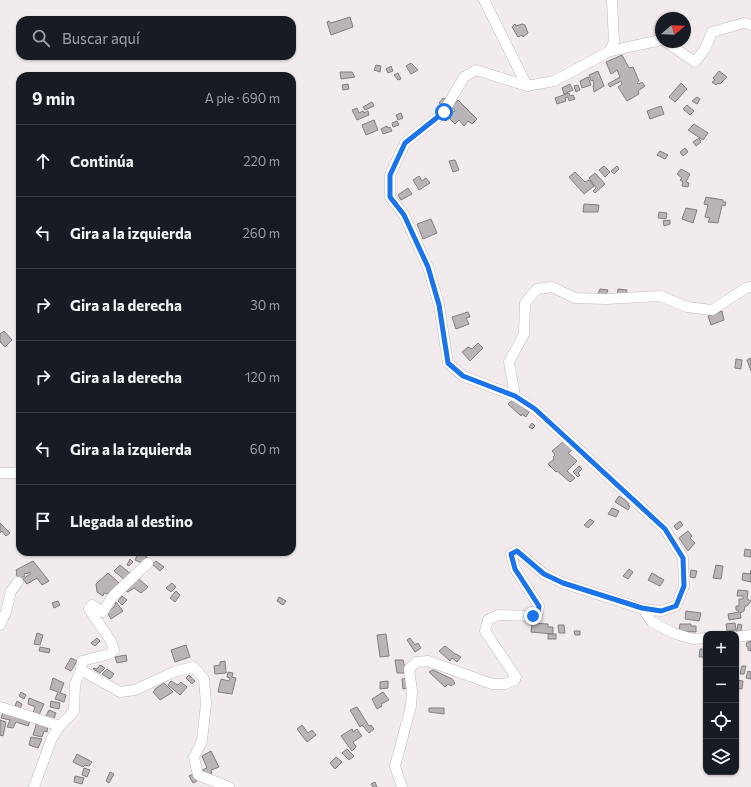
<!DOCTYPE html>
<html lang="es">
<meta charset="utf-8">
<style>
body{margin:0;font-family:Commissioner,sans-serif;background:#242831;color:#f1f3f6}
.controls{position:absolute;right:12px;bottom:12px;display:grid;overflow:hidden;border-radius:8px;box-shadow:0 1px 3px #0004}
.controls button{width:36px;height:36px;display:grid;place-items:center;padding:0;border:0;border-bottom:1px solid #363941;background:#171b24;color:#f1f3f6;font:20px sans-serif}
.compass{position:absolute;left:655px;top:12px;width:36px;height:36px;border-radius:50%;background:#171b24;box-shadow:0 1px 3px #0004;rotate:71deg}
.stop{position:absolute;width:12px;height:12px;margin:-9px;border:3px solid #1a73e8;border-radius:50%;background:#fff}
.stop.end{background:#1a73e8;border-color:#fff;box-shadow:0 1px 4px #0008}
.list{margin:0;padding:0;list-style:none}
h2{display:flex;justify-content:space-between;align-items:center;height:52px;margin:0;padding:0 16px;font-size:17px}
h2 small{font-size:13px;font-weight:400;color:#9ea1a6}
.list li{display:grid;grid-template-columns:26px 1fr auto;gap:12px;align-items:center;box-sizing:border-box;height:72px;padding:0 16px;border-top:1px solid #363941}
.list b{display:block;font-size:15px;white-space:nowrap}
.list em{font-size:13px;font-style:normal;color:#9ea1a6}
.icon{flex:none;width:22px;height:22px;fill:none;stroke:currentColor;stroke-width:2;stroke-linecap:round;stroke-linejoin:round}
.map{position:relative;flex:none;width:751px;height:787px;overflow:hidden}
.search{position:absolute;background:#171b24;box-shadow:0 1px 3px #0004;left:16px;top:16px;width:280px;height:44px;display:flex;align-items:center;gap:10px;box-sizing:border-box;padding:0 14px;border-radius:12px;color:#9ea1a6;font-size:15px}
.panel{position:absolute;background:#171b24;box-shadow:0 1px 3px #0004;left:16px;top:72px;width:280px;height:484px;border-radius:12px}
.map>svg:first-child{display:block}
.building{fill:#b9b4b7;stroke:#827d80}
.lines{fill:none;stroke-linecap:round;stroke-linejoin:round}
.minor-casing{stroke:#c2bbbd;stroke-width:11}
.minor{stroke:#fff;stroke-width:10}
.route{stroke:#1a73e8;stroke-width:5}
</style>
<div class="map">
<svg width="751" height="787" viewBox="0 0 751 787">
<rect width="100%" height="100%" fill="#f2ebed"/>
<g class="building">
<path d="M350 17 353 27 331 35 327 22 329 21 331 23Z"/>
<path d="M515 24 516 26 522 24 525 25 528 33 523 37 522 35 518 37 512 27Z"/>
<path d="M622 55 629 68 633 67 639 81 637 83 639 84 642 82 645 86 638 91 639 94 627 101 618 87 622 84 621 81 610 87 608 84 620 77 617 70 611 74 606 62Z"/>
<path d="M411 63 418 70 411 74 406 66Z"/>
<path d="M376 65 381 66 380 72 374 70Z"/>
<path d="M391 66 393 71 388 73 386 69Z"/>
<path d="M598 71 604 86 594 92 593 86 594 85 593 80 591 81 589 75Z"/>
<path d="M719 71 727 77 720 84 718 83 716 85 712 82 715 80 713 78Z"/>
<path d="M340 72H352L355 77 341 79Z"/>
<path d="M398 73 401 79 398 80 394 75Z"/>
<path d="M588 77 591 85 582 88 580 81Z"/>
<path d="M681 83 687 89 675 102 669 97Z"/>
<path d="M348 84 349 89 343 90 342 85Z"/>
<path d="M570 84 573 90 564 94 562 88Z"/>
<path d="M578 85 580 90 576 92 574 86Z"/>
<path d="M569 93 570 96 573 95 575 99 569 101 568 97 565 98 566 101 557 104 555 98Z"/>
<path d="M697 97 700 99 697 104 692 101Z"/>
<path d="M443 98 446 99 442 105 439 103Z"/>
<path d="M458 100 477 119 472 124 468 121 464 126 459 120 455 124 449 118 446 121 442 117 450 109 454 112 455 110 451 107Z"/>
<path d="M372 102 374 106 365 110 363 107Z"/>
<path d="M687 105 694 111 690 115 683 109Z"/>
<path d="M661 106 664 114 650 119 647 111Z"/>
<path d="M357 108 359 113 363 111 364 113 368 111 369 115 357 120 352 110Z"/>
<path d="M401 113 403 118 398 120 396 115Z"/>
<path d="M374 120 378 130 366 135 362 125Z"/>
<path d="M397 121 399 125 393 127 392 123Z"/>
<path d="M694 124 708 133 703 140 688 130Z"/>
<path d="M387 126 388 128 390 127 392 131 383 134 381 129Z"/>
<path d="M699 138 701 142 696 146 693 142Z"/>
<path d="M685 148 688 152 683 156 680 152Z"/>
<path d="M660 151 668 155 665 159 657 155Z"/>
<path d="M455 160 459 170 453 172 449 161Z"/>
<path d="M604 166 610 172 605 177 599 170Z"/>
<path d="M617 166 619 169 614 174 611 171Z"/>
<path d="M681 169 690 174 686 182 689 183 688 187 682 186 683 182 680 180 682 178 677 174Z"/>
<path d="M575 172 585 182 589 180 594 186 584 194 569 177Z"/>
<path d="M595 173 605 184 595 193 593 191 596 188 589 178Z"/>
<path d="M419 176 422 181 426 178 430 183 419 190 413 180Z"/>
<path d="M408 188 412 194 401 200 398 195Z"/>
<path d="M706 197 723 200V202H726L725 206 722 205 718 223 708 222 710 218 705 217 708 205 704 204Z"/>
<path d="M584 204 599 205 598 212H583Z"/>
<path d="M686 208 697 210 693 223 682 219Z"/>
<path d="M659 212 667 213 666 219 658 218Z"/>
<path d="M431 219 437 233 423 239 417 224Z"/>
<path d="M670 220V224L664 226 663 221Z"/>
<path d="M600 289 608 290 606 295 598 294Z"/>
<path d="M618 289 627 290 626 297 617 296Z"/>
<path d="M722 311 724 320 711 325 708 316Z"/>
<path d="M468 312 470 317 466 318 469 324 456 329 452 317Z"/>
<path d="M4 331 12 340 5 347 0 342V334Z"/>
<path d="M478 343 483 348 470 361 462 352 468 347 472 349Z"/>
<path d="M751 358V371L747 360Z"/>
<path d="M736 359 742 360 741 369 735 368Z"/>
<path d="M513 400 529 412 526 417 522 414 521 416 508 404Z"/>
<path d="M532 423 535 426 532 429 529 427Z"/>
<path d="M564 441 572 450 568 453 577 461 567 471 575 478 570 482 557 471 556 472 548 464 554 459 553 457 555 455 552 451Z"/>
<path d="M579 466 582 469 578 473 580 475 578 477 573 472Z"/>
<path d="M619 496 629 503 628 505 630 506 628 510 615 502Z"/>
<path d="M612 508 619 511 616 517 608 514Z"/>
<path d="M590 519 594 522 588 528 584 525Z"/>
<path d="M680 521 683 525 677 530 674 526Z"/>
<path d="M0 523 10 533 6 536 2 531 0 533Z"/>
<path d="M688 531 692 536 690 538 695 543 688 551 679 538Z"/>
<path d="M745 549 751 550V557L744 556Z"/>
<path d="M138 554 140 555 141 554 147 557 144 564 135 560Z"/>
<path d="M130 559 133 562 129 566 127 565Z"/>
<path d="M33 561 49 581 42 585 37 578 27 584 23 579 30 574V572L27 574 26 573 24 574 25 576 19 579 16 574 17 573 16 570Z"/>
<path d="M156 561 164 567 160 571 152 564Z"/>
<path d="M120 565 132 575 126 581 114 571Z"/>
<path d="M716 565 723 566 721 579 713 578Z"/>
<path d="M629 569 633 572 628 579 623 576Z"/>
<path d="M691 570 697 571 695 578 690 577Z"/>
<path d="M751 570V582L742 580 743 573 750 574Z"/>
<path d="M108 573 119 583 117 585 119 587 113 594 109 592 107 594 104 593 103 596 97 592 96 584Z"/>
<path d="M652 573 664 580 660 586 648 580Z"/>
<path d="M138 578 148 587 141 593 134 588 128 592 125 590Z"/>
<path d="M172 583 176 587 171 592 166 588Z"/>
<path d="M738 590 748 591 747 599 751 601 747 606H745L744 611 740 613 741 618 729 620 728 614 739 612 738 610H736V606H739V599H743V596H737Z"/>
<path d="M176 591 180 595 175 602 170 598Z"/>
<path d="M122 596 127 600 122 605 118 601Z"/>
<path d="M279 597 286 601 283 605 277 601Z"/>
<path d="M58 601 60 605 54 608 52 603Z"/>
<path d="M116 602 123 611 111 619 107 612 114 607Z"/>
<path d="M686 611 701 613 699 621 685 619Z"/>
<path d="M532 623 548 624V627H553V634L531 632Z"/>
<path d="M735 623 736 630 727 631 726 624Z"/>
<path d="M680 624H691V626H696V632L679 631Z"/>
<path d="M738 624 742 625 740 635H736Z"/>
<path d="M558 625H564L565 633H559Z"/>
<path d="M574 631H580V635H575Z"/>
<path d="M37 633 43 635 40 645 34 644Z"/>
<path d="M386 634 389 656 380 657 377 635Z"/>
<rect x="548" y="634" width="8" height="5"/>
<path d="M97 638 100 641 95 646 91 643Z"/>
<path d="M410 638 415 645 418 643 421 648 415 652 407 640Z"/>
<path d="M750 641H751V651L748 650V647L746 646 747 642H750Z"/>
<path d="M186 645 190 657 175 662 171 650Z"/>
<path d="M445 646 455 654H456L461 657 457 662 452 658 450 661 439 651Z"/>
<path d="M40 647 50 649 49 653 39 651Z"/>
<path d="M700 649H706V657H699Z"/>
<path d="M126 655 127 661 117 663 115 657Z"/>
<path d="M71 658 77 661 71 671 65 668Z"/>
<path d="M395 660H403L406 673H397Z"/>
<path d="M225 661 226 673 215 674 214 666 220 665V662Z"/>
<path d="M100 665 105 668 100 673 93 669 94 668 97 669Z"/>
<path d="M742 666H746L744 674H740Z"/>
<path d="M107 669 114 674 110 679 102 674Z"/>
<path d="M433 670 452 679 455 683 451 686 448 684 445 687 429 672Z"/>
<path d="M748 671 751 672V679L746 678Z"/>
<path d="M228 672 233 673 232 677 236 678 232 694 218 692 221 679 229 681 230 678 227 677Z"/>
<path d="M189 675 195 681 192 684 186 678Z"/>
<path d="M53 678 64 683 60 693 66 695 64 702 55 699 58 692 50 689Z"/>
<path d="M409 678 411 687 403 689 402 679Z"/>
<path d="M736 680 743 681 742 689 736 688Z"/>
<path d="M171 681 178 685 181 682 187 687 180 695 168 685Z"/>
<path d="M388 681V688L380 689V682Z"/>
<path d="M164 683 173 692 160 700 153 692 155 690V689Z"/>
<path d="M21 692 26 695 24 699 19 696Z"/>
<path d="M383 692 389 700 381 704 382 706 377 709 372 699Z"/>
<path d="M29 698 44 704 39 715 33 713 35 707 28 704Z"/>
<path d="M17 701 22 704 19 711 14 708Z"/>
<path d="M51 701 60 703 59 709 50 707Z"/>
<path d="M357 707 369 726 371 725 374 729 369 733 362 725 360 727 350 710Z"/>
<path d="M429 708H444V714L429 712Z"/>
<path d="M49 710 56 713 53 721 45 718Z"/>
<path d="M3 712 31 718 28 726 16 722 13 728 7 727 10 720 1 718Z"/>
<path d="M0 720 6 722 3 736 0 735Z"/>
<path d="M37 722 48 726 47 732 44 731 42 737 33 735Z"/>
<path d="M302 725 308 733 312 730 316 735 307 742 297 729Z"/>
<path d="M352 729 353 732 357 729 362 736 353 742 356 747 352 751 341 736Z"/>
<path d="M31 737 42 739 38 748 29 745Z"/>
<path d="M347 749 354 756 349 760 342 753Z"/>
<path d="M211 751 219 767 211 770 212 773 205 776 202 770 207 768 202 756Z"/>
<path d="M77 754 92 762 89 766 85 765 83 767 73 762Z"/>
<path d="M336 757 342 762 335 769 330 763Z"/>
<path d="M84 768 90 770 87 777 82 775Z"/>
<path d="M110 772 114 774 109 783 106 781Z"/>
<path d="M193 774 197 781 193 783 189 776Z"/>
<path d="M75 776 84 778 82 784 74 782Z"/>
<path d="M375 782 377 787H373L371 784Z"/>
</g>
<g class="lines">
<g class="minor-casing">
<g id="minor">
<path d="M484 0 527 86"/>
<path d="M666 42 695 62 705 49 712 32 744 23 751 25"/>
<path d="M610 51 661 40"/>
<path d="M515 396 509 362 524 334 525 303 537 289 552 287 575 298 606 299 660 296 687 307 712 310 746 288 751 287"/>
<path d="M0 473H15L20 471"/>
<path d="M643 609 652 622 673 633 693 639 706 638"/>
<path d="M0 625 6 612 11 591 18 582"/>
<path d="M736 637 751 635"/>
<path d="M81 670 82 661 109 654 114 650 111 641 89 609 92 605 103 612 112 597 148 563"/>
<path d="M0 707 60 726"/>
<path d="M34 787 52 738 60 726 74 711 75 684 81 670 120 692 135 690 176 671 194 667 204 679 206 704 202 741 194 757 198 775 229 787"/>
<path d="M402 787 395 766 411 706 412 691 409 669 416 662 428 661 492 684H505L515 680 516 677 485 631 488 620 498 615 533 616 538 613 539 606 515 569 511 554 517 551 544 574 563 583 643 609 661 611 676 606 684 586 683 558 665 529 535 409 515 396 463 376 448 363 439 305 428 267 404 215 390 197V175L405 143 443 113 464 77 476 70 527 86 554 81 610 51 614 41 612 0"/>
</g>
</g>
<use href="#minor" class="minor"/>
</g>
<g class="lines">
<path class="route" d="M444 112 405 143 390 175V197L404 215 428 267 439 305 448 363 463 376 515 396 535 409 665 529 683 558 684 586 676 606 661 611 642 608 563 583 544 574 517 551 511 554 515 569 539 606 538 613 533 616"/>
</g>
</svg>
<div class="controls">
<button>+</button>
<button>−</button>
<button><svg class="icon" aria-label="locate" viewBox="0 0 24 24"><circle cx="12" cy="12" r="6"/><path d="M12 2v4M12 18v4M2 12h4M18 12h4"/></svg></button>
<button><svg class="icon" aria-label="layers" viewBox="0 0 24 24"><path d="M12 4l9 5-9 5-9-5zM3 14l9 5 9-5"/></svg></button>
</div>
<svg class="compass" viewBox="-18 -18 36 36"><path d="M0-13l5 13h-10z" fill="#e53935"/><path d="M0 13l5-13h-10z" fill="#9ea1a6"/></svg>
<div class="stop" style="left:444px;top:112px"></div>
<div class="stop end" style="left:533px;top:616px"></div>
<div class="search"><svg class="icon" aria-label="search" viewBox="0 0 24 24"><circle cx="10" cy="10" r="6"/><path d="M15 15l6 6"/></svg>Buscar aquí</div>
<section class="panel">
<h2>9 min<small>A pie · 690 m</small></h2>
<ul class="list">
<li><svg class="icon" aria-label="ahead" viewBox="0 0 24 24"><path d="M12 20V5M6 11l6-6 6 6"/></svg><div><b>Continúa</b></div><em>220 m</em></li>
<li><svg class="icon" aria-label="left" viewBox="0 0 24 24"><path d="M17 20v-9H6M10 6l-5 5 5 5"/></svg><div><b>Gira a la izquierda</b></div><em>260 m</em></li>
<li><svg class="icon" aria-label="right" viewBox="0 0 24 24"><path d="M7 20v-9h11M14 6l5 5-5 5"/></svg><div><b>Gira a la derecha</b></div><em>30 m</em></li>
<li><svg class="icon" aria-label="right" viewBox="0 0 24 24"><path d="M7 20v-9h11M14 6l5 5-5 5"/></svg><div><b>Gira a la derecha</b></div><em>120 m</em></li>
<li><svg class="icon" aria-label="left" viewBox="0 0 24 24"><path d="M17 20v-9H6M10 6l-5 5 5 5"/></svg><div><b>Gira a la izquierda</b></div><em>60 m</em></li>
<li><svg class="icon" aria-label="arrive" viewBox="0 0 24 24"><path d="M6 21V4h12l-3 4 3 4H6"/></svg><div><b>Llegada al destino</b></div></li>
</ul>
</section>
</div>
